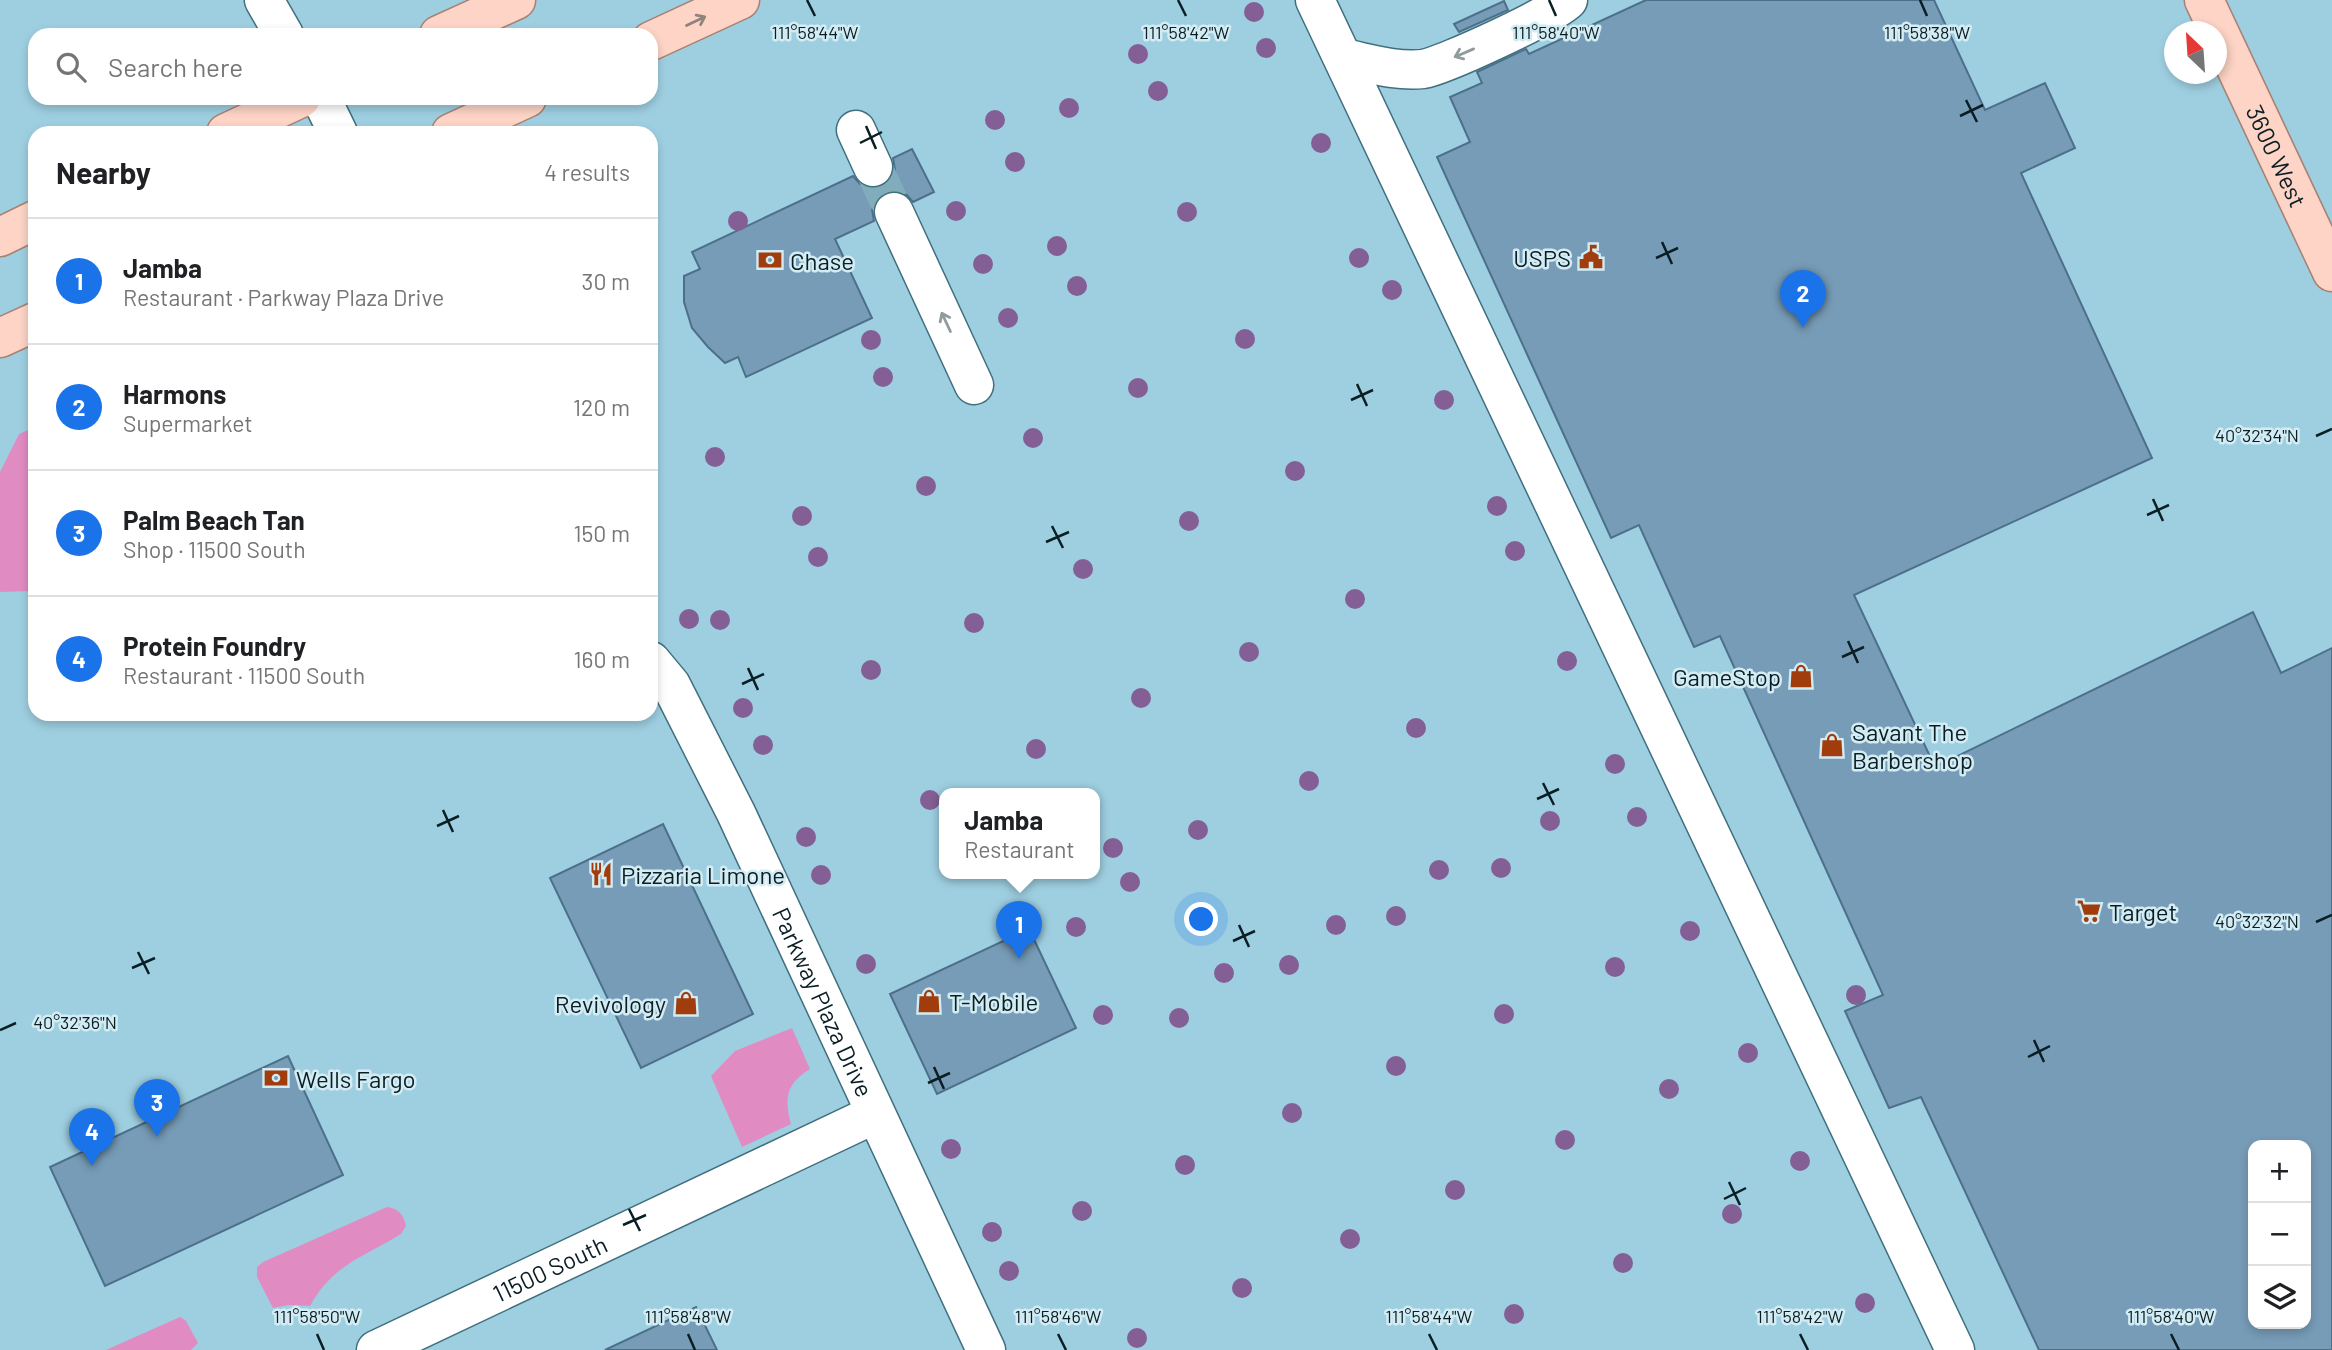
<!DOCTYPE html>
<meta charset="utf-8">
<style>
body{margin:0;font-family:Barlow,sans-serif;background:#f6f6f6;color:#202124}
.controls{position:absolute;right:21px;bottom:21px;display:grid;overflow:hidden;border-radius:14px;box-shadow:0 4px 10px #0003}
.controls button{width:63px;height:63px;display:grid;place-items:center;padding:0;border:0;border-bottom:2px solid #e0e0e0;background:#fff;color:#202124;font:35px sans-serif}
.compass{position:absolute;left:2164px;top:21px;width:63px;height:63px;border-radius:50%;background:#fff;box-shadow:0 4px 10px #0003;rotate:335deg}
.you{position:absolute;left:1202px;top:920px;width:24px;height:24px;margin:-18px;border:5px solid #fff;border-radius:50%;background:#1a73e8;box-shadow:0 0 0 10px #1a73e833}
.badge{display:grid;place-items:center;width:46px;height:46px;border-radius:50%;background:#1a73e8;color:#fff;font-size:23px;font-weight:700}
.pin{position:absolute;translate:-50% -58px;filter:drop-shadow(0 2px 4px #0008)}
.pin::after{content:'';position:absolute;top:37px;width:24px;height:21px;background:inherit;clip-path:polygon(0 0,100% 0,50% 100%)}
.popup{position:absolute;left:939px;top:788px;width:161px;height:91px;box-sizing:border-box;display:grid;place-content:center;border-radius:14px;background:#fff;filter:drop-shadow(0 2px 5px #0005);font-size:23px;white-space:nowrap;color:#757577}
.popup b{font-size:26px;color:#202124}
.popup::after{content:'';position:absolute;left:50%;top:100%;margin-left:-14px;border:14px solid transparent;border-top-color:#fff}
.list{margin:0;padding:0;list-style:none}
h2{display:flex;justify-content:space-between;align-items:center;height:91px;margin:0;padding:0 28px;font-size:30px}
h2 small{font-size:23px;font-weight:400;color:#757577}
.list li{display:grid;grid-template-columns:46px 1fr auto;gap:21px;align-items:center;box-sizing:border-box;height:126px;padding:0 28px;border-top:2px solid #e0e0e0}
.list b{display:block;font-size:26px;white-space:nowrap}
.list p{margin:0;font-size:23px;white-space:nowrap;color:#757577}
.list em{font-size:23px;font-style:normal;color:#757577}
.icon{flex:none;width:38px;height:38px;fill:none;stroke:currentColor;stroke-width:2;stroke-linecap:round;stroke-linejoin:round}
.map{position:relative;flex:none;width:2332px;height:1350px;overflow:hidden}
.search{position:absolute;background:#fff;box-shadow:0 4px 10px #0003;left:28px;top:28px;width:630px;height:77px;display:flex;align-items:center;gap:18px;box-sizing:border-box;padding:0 24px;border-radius:21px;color:#757577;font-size:26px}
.panel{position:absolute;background:#fff;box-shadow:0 4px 10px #0003;left:28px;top:126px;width:630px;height:595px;border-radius:21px}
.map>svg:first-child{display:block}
.green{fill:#e18bc3}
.building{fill:#779cb7;stroke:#4d708a;stroke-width:2;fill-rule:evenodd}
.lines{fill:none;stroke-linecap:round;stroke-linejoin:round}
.minor-tunnel{stroke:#80acbb;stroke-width:38;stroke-dasharray:38 19;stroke-linecap:butt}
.minor-casing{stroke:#406f7f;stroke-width:41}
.major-casing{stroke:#a78173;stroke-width:41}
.minor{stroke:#fff;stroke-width:38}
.major{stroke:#fdd4c5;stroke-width:38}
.tree{fill:#845f95}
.oneway{stroke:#90827d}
.oneway2{stroke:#919a9c}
.ticks{fill:none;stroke:#0a1e24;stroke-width:2.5}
.labels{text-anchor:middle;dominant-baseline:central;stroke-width:5;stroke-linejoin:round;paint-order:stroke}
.street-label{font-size:24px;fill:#0a1e24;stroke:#d3ecf4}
.poi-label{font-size:24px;fill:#0a1e24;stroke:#d3ecf4;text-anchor:start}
.ticks-label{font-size:18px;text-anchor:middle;fill:#0a1e24;stroke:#d3ecf4;stroke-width:5;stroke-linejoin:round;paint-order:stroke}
</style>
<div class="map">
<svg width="2332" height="1350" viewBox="0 0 2332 1350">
<rect width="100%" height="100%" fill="#9ecfe1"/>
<g class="green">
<path d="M35 427V591L0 592V472L19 434Z"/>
<path d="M792 1028 810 1069C786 1084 784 1098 791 1124L742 1147 711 1076 735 1051Z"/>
<path d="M387 1207C398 1208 404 1215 406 1226L401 1234C364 1257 333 1264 310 1306L289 1305 273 1308 257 1277V1267L263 1262Z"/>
<path d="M180 1317 186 1321 198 1343 191 1350H106Z"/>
</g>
<g class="building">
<path d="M1646 0H1934L1985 110 2045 83 2075 148 2021 173 2152 458 1854 595 1935 767 2253 612 2281 673 2332 648V1350H2039L1921 1097 1889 1108 1845 1011 1883 995 1720 636 1694 647 1639 525 1611 538 1437 157 1470 142 1450 97 1482 83 1477 72 1526 49 1529 54ZM2253 1145H2306V1324H2253Z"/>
<path d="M1504 1 1508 10 1459 32 1454 24Z"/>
<path d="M912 149 934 192 913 202 907 195 897 190 884 193 877 199 872 209 874 221 835 239 872 318 746 377 738 357 725 363 708 347 692 328 684 302V276L700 269 692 252 853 176 860 184 870 189 883 187 891 179 895 170 893 158Z"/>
<path d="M663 824 753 1014 641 1068 550 878Z"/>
<path d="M1029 929 1076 1028 937 1094 890 994Z"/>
<path d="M288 1056 343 1175 105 1286 50 1167Z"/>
<path d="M696 1307 717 1350H605Z"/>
</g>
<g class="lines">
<path class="minor-tunnel" d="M873 167 894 212"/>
<g class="minor-casing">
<g id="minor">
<path d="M264 0 284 35"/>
<path d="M1315 0 1955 1350"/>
<path d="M1343 58C1368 63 1396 72 1423 69 1443 66 1555 14 1568 0"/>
<path d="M321 98 338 133"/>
<path d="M856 130 873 167"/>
<path d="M894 212 974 385"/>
<path id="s1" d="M651 661 671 685 736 813 986 1350"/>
<path id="s2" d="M376 1350 875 1114"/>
</g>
</g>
<g class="major-casing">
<g id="major">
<path id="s3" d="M2204 0 2332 272"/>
<path d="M439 35 516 0"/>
<path d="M651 41 740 0"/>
<path d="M226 133 301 98"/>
<path d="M451 133 527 98"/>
<path d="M0 237 35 220"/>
<path d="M0 338 35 322"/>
</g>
</g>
<use href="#minor" class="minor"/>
<use href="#major" class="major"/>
</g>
<g class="tree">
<circle cx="1254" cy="12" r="10"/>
<circle cx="1266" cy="48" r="10"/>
<circle cx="1138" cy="54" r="10"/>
<circle cx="1158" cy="91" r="10"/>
<circle cx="1069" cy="108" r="10"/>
<circle cx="995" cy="120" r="10"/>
<circle cx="1321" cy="143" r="10"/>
<circle cx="1015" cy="162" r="10"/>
<circle cx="956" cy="211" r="10"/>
<circle cx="1187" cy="212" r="10"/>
<circle cx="738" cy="221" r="10"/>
<circle cx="1057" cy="246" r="10"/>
<circle cx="1359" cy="258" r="10"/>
<circle cx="983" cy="264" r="10"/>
<circle cx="1077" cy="286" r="10"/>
<circle cx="1392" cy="290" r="10"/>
<circle cx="1008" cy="318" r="10"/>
<circle cx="1245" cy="339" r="10"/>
<circle cx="871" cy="340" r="10"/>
<circle cx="883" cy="377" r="10"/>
<circle cx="1138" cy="388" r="10"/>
<circle cx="1444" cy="400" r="10"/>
<circle cx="1033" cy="438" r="10"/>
<circle cx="715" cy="457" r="10"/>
<circle cx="1295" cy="471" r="10"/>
<circle cx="926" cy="486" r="10"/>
<circle cx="1497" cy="506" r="10"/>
<circle cx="802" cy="516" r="10"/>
<circle cx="1189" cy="521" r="10"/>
<circle cx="1515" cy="551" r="10"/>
<circle cx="818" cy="557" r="10"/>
<circle cx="1083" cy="569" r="10"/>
<circle cx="1355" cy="599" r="10"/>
<circle cx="689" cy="619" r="10"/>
<circle cx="720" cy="620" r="10"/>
<circle cx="974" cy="623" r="10"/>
<circle cx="1249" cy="652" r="10"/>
<circle cx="1567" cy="661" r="10"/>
<circle cx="871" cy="670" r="10"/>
<circle cx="1141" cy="698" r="10"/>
<circle cx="743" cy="708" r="10"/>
<circle cx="1416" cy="728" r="10"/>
<circle cx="763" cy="745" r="10"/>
<circle cx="1036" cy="749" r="10"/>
<circle cx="1615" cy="764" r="10"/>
<circle cx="1309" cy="781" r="10"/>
<circle cx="930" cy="800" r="10"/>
<circle cx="1637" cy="817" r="10"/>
<circle cx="1550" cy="821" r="10"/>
<circle cx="1198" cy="830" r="10"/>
<circle cx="806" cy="837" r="10"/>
<circle cx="1113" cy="848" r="10"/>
<circle cx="1501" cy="868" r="10"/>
<circle cx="1439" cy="870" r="10"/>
<circle cx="821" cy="875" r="10"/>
<circle cx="1130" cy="882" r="10"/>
<circle cx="1396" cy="916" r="10"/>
<circle cx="1336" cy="925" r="10"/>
<circle cx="1076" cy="927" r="10"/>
<circle cx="1690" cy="931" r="10"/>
<circle cx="866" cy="964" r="10"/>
<circle cx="1289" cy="965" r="10"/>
<circle cx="1615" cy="967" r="10"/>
<circle cx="1224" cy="973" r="10"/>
<circle cx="1856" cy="995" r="10"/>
<circle cx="1504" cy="1014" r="10"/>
<circle cx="1103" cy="1015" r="10"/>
<circle cx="1179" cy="1018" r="10"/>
<circle cx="1748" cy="1053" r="10"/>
<circle cx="1396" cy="1066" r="10"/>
<circle cx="1669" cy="1089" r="10"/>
<circle cx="1292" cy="1113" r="10"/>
<circle cx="1565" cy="1140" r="10"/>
<circle cx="951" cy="1149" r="10"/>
<circle cx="1800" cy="1161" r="10"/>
<circle cx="1185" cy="1165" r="10"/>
<circle cx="1455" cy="1190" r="10"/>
<circle cx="1082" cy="1211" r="10"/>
<circle cx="1732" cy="1214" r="10"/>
<circle cx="992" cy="1232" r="10"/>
<circle cx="1350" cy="1239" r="10"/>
<circle cx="1623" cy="1263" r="10"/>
<circle cx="1009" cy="1271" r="10"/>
<circle cx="1242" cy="1288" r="10"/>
<circle cx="1865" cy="1303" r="10"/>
<circle cx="1514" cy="1314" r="10"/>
<circle cx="1137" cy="1338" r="10"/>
</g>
<defs><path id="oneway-shaft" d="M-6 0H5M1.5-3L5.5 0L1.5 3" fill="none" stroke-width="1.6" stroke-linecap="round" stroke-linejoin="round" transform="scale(1.75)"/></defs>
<use class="oneway" href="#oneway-shaft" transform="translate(696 21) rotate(-25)"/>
<g class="oneway2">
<use href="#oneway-shaft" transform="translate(1464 53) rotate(157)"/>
<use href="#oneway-shaft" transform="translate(946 322) rotate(-115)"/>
</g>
<path class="ticks" d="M807 0 815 16M1178 0 1186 16M1549 0 1556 16M1920 0 1927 16M1966 100 1977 122M1960 116 1983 105M866 126 876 149M860 143 882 132M1662 242 1672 264M1656 258 1678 248M1357 384 1367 406M1351 400 1373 390M2316 436 2332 429M2153 499 2163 521M2147 515 2169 505M1052 526 1063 548M1046 542 1069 532M1848 641 1858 663M1842 657 1864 647M748 668 758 690M742 684 764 674M1543 783 1554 805M1537 799 1559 789M443 810 453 832M437 826 459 816M2316 922 2332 915M1239 925 1249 947M1233 941 1255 931M138 952 149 974M132 968 155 958M0 1030 16 1023M2034 1040 2044 1062M2028 1057 2050 1046M934 1067 944 1089M928 1083 950 1073M1729 1182 1740 1205M1724 1199 1746 1188M629 1209 640 1231M623 1225 646 1215M317 1334 324 1350M688 1334 695 1350M1058 1334 1066 1350M1429 1334 1437 1350M1800 1334 1808 1350M2171 1334 2179 1350"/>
<defs>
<g id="civic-bare" transform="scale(1.89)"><path d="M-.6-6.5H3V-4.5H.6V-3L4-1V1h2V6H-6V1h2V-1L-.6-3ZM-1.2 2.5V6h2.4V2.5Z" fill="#a13c0d" stroke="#d3ecf4" stroke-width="2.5" paint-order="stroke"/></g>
<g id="bank-bare" transform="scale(1.89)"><path d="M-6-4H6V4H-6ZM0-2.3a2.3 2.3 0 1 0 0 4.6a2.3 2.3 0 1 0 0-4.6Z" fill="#a13c0d" stroke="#d3ecf4" stroke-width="2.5" paint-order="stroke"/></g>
<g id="shop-bare" transform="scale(1.89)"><path d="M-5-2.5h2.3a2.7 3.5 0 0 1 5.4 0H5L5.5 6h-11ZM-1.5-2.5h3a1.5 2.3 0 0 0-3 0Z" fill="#a13c0d" stroke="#d3ecf4" stroke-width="2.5" paint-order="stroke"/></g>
<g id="restaurant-bare" transform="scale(1.89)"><path d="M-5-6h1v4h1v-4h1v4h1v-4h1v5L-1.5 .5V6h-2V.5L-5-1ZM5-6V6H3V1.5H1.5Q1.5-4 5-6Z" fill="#a13c0d" stroke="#d3ecf4" stroke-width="2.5" paint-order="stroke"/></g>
<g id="supermarket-bare" transform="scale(1.89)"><path d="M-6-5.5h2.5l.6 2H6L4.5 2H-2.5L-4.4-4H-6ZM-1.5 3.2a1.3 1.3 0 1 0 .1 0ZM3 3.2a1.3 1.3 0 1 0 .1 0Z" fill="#a13c0d" stroke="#d3ecf4" stroke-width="2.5" paint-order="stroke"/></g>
</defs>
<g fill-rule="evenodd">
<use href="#civic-bare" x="1591" y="257"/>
<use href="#bank-bare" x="770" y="260"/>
<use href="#shop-bare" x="1801" y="676"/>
<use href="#shop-bare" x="1832" y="745"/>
<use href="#restaurant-bare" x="601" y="874"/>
<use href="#supermarket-bare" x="2089" y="911"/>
<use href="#shop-bare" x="929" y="1001"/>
<use href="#shop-bare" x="686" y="1003"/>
<use href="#bank-bare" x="276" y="1078"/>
</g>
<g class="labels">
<g class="street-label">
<text stroke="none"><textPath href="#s3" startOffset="172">3600 West</textPath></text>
<text stroke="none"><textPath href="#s1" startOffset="383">Parkway Plaza Drive</textPath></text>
<text stroke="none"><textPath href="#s2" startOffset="192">11500 South</textPath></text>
</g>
<g class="poi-label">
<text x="1571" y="257" text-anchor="end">USPS</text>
<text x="790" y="260">Chase</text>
<text x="1781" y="676" text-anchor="end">GameStop</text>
<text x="1852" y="731">Savant The<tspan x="1852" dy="28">Barbershop</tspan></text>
<text x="621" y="874">Pizzaria Limone</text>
<text x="2109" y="911">Target</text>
<text x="949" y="1001">T-Mobile</text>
<text x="666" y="1003" text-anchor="end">Revivology</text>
<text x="296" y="1078">Wells Fargo</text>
</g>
</g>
<g class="ticks-label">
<text x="815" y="39">111°58'44"W</text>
<text x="1927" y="39">111°58'38"W</text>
<text x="1186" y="39">111°58'42"W</text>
<text x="1556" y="39">111°58'40"W</text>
<text x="2257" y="442">40°32'34"N</text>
<text x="2257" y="928">40°32'32"N</text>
<text x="75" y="1029">40°32'36"N</text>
<text x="317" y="1323">111°58'50"W</text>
<text x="688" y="1323">111°58'48"W</text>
<text x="1058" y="1323">111°58'46"W</text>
<text x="1429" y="1323">111°58'44"W</text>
<text x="1800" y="1323">111°58'42"W</text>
<text x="2171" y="1323">111°58'40"W</text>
</g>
</svg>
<div class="controls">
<button>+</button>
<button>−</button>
<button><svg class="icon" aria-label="layers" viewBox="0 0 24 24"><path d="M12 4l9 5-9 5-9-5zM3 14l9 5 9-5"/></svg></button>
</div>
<svg class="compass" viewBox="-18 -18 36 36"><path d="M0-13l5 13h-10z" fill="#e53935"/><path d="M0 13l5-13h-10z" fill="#757577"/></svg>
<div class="you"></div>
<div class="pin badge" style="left:1019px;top:959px">1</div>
<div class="popup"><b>Jamba</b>Restaurant</div>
<div class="pin badge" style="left:1803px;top:328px">2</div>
<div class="pin badge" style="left:157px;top:1137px">3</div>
<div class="pin badge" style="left:92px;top:1166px">4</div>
<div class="search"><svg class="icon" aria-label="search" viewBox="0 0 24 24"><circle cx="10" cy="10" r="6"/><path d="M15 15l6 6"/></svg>Search here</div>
<section class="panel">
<h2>Nearby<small>4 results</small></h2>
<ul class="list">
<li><span class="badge">1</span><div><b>Jamba</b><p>Restaurant · Parkway Plaza Drive</p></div><em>30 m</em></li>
<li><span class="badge">2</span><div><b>Harmons</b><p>Supermarket</p></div><em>120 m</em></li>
<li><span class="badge">3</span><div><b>Palm Beach Tan</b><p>Shop · 11500 South</p></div><em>150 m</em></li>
<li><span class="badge">4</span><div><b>Protein Foundry</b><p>Restaurant · 11500 South</p></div><em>160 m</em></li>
</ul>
</section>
</div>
